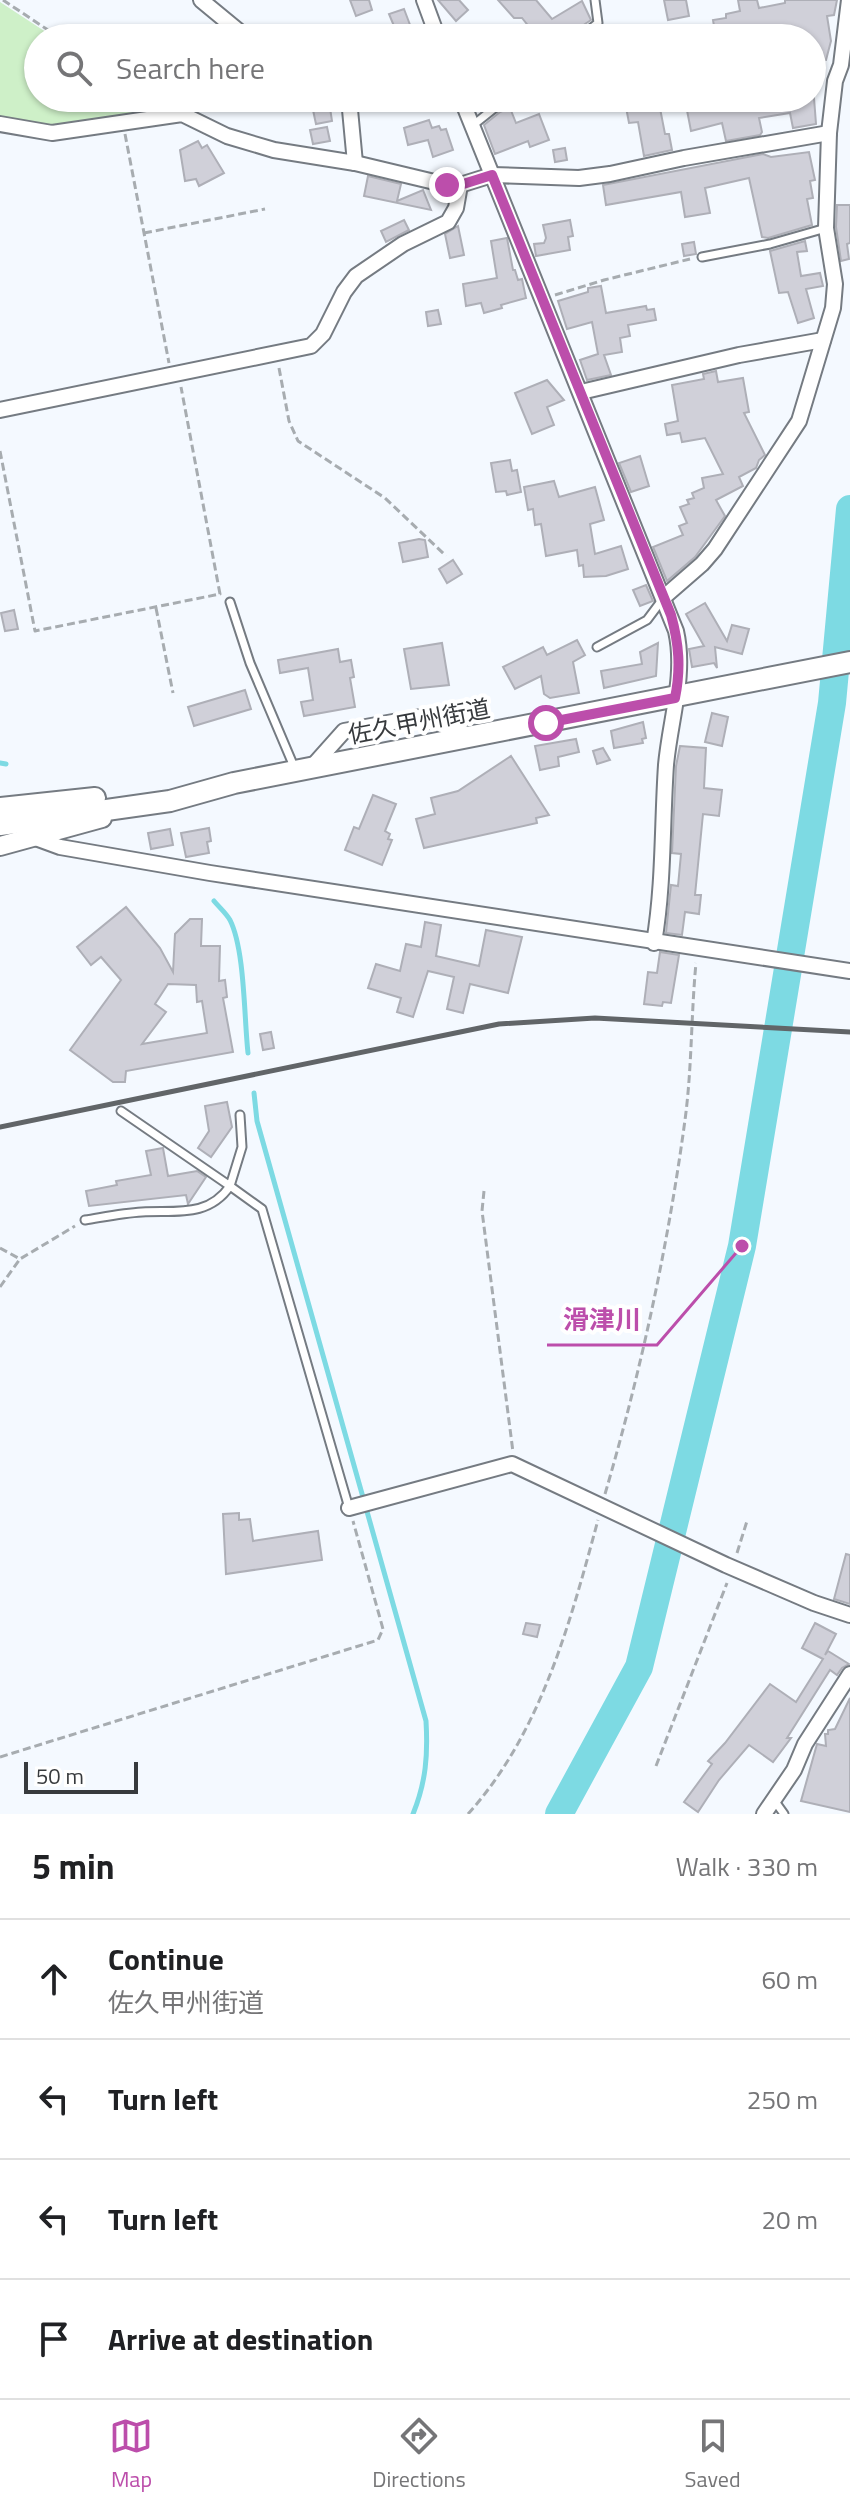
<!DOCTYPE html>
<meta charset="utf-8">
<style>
body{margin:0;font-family:"Titillium Web","Noto Sans JP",sans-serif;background:#f6f6f6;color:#202124}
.scale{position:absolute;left:24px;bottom:20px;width:114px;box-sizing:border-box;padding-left:8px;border:4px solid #373a3d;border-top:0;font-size:22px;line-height:28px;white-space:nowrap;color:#373a3d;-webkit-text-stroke:6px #fff;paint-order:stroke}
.stop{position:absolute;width:24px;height:24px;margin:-18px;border:6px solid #bc4eab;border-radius:50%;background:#fff}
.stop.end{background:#bc4eab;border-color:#fff;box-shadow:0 2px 8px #0008}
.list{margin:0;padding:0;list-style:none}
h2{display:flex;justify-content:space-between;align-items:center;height:104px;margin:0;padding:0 32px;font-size:34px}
h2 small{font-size:26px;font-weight:400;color:#757577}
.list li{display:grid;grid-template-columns:52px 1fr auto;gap:24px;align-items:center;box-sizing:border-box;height:120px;padding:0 32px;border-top:2px solid #e0e0e0}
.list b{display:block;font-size:30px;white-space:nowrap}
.list p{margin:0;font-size:26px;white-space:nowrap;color:#757577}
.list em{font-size:26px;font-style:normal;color:#757577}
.icon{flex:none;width:44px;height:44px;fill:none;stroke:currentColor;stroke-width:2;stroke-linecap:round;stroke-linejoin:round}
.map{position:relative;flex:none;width:850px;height:1814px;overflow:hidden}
.search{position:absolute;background:#fff;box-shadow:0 2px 6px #0004;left:24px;right:24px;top:24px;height:88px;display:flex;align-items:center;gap:20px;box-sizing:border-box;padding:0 28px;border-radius:44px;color:#757577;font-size:30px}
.sheet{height:584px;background:#fff}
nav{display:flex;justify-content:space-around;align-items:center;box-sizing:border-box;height:112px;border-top:2px solid #e0e0e0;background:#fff;font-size:22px;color:#757577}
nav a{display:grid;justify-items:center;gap:4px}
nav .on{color:#bc4eab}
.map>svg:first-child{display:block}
.green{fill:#cef0c8}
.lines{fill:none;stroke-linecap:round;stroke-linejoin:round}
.stream{stroke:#7ddae3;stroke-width:5}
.river{stroke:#7ddae3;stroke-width:28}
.building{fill:#d0d0d9;stroke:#aeafb7;stroke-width:2;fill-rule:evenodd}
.service-casing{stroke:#757b82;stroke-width:11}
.minor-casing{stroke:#757b82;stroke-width:18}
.tertiary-casing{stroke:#757b82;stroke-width:22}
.secondary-casing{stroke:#757b82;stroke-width:24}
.path{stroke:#a7acb0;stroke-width:3;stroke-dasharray:8 4;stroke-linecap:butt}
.service{stroke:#fff;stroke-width:7}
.minor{stroke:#fff;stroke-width:14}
.tertiary{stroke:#fff;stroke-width:18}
.secondary{stroke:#fff;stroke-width:20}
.rail{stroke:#616568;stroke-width:5}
.route{stroke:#bc4eab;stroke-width:10}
.labels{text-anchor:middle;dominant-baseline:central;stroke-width:8;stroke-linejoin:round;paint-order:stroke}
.street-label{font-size:24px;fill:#373a3d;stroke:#fff}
.leader{fill:none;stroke:#bc4eab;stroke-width:3}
.callout-dot{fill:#bc4eab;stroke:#fff;stroke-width:3}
.callout-label{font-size:26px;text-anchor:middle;font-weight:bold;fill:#bc4eab;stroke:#fff;stroke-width:8;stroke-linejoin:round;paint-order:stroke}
</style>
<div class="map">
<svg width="850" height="1814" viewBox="0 0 850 1814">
<rect width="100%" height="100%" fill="#f4f9ff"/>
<path class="green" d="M0 2 55 38H38V98H152L156 111 53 128 0 121Z"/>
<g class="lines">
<g class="stream">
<path d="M0 763 6 764"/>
<path d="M214 901C219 907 226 913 230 920 245 950 244 1018 248 1053"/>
<path d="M254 1093 257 1121 426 1721C428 1755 426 1782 413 1814"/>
</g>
<path class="river" d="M559 1814 639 1667 742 1246 832 703 850 509"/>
</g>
<g class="building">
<path d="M350 0H369L372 10 356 16Z"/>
<path d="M438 0H459L468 10 456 21Z"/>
<path d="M498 0H536L552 19 582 1 591 20 564 38H538L522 18H514Z"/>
<path d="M664 0H686L689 16 668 20Z"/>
<path d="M738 0H757L759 8 785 3V0H837L834 15 827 16 831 41 826 60H812V38H785L783 28 740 36V38H716L713 20 726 18V14L740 11Z"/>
<path d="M404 9 415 38H399L389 14Z"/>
<path d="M645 98H658L665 134H669L672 150 644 156 638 122 629 123 625 102Z"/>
<path d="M695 98H814L816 124 793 128 790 113 759 118 762 132 760 135 726 141 722 123 691 131 685 100Z"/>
<path d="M330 108 332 121 316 124 313 110Z"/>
<path d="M510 108 516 123 539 114 549 140 530 147 528 141 495 154 484 125 500 112Z"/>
<path d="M429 120 432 128 439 126 441 130 446 129 453 150 433 157 428 140 408 145 404 128Z"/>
<path d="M327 127 330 141 313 144 310 130Z"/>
<path d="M198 141 202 148 207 145 224 173 199 186 196 179 185 181 180 150Z"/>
<path d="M565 148 567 160 555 162 553 150Z"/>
<path d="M809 152 815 180 810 181 813 198 807 199 812 225 768 238 762 237 749 178 705 188 710 213 685 217 681 192 606 205 603 185 763 154 771 157Z"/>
<path d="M368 176 401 184 397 201 423 190 431 210 364 196Z"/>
<path d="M837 205H850V243L847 244 849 259 841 261 836 227Z"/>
<path d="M404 220 409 230 386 242 381 231Z"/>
<path d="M570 220 573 236 568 237 570 250 536 256 534 244 544 243 546 238 543 225Z"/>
<path d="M458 226 464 255 450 258 445 234Z"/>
<path d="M507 238 513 270H515L518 280 522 279 526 298 501 305 502 308 484 313 481 303 466 306 463 284 497 278 491 241Z"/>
<path d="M805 241 807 251 797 252 801 276 820 273 823 286 806 289 814 318 798 323 788 292 779 293 770 251Z"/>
<path d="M694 242 696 254 684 256 682 244Z"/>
<path d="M601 286 606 313 646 306 647 310 654 309 656 320 628 325 630 336 620 338 622 352 604 355 611 375 587 380 580 360 598 354 592 322 567 329 558 301 588 292V288Z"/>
<path d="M438 310 441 324 428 326 426 312Z"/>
<path d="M716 371 718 382 743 378 749 412 744 413 765 455 759 460 756 468 739 477 743 486 716 500 725 516 695 557 667 581 653 547 683 535 679 526 687 523 680 507 689 504 687 500 694 498 692 493 704 488 702 478 723 474 705 438 682 442 680 433 667 435 665 424 678 421 672 385 704 379 703 374Z"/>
<path d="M547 380 564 400 547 407 554 425 532 434 515 393Z"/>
<path d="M640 456 649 486 631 492 619 463Z"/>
<path d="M510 460 512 471 517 470 521 492 507 495 506 491 496 492 491 463Z"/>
<path d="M554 481 559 497 595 487 604 520 590 524 595 554 621 546 628 569 606 576 584 577 583 565 579 566 577 550 546 556 541 524 535 525 533 509 528 510 524 487Z"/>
<path d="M419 539 425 540 428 557 403 562 399 543Z"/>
<path d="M453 560 462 574 447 583 439 569Z"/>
<path d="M646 585 653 601 640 606 633 590Z"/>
<path d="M705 603 727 641 732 625 749 629 742 654 715 647 717 668 714 663 692 667 689 649 704 646 686 614Z"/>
<path d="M14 610 18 629 5 631 1 613Z"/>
<path d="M577 640 585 655 573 662 579 693 550 698 544 694 541 676 515 689 503 667 543 647 547 655Z"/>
<path d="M442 643 449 685 411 689 404 649Z"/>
<path d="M658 643 656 676 604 688 601 671 642 664 640 652Z"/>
<path d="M338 649 340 662 351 660 354 677 350 678 355 707 304 716 301 702 313 700 308 668 280 673 278 660Z"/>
<path d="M245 690 251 709 194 726 188 707Z"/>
<path d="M712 713 728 717 722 746 705 742Z"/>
<path d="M643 722 646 738 642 739 643 743 614 748 611 731Z"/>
<path d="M576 739 579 752 558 757 559 766 540 770 535 746Z"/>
<path d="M680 746 706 748 704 788 722 790 719 816 703 814 695 895H701L699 914 685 912 682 935 666 933 671 885 678 886 681 854 672 853 676 766Z"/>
<path d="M603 748 610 760 597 764 593 751Z"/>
<path d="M511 756 549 815 536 818 537 823 424 848 416 819 435 814 431 798 458 791Z"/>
<path d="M373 795 396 804 385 831 390 834 388 839 392 840 382 865 345 850 354 827 359 829Z"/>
<path d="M209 828 211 841 207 842 209 853 186 857 181 833Z"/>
<path d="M170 829 173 845 151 849 148 833Z"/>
<path d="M126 907 160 948 173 972 175 934 190 919H202L201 946H220L219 981 225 980 227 997 223 998 233 1052 126 1071 125 1082H113L70 1050 121 980 101 957 91 965 77 947ZM168 984 196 985 197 1002 202 1001 207 1033 142 1044 166 1012 155 1004Z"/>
<path d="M425 922 441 925 436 956 479 966 486 930 522 937 508 993 470 984 463 1013 447 1009 454 977 428 971 413 1017 397 1012 401 998 368 988 376 964 400 971 406 944 421 947Z"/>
<path d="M660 952 679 955 671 1003 663 1002 662 1006 644 1004 648 972 657 973Z"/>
<path d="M271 1032 274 1048 263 1050 260 1034Z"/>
<path d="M227 1102 232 1127 211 1157 198 1148 209 1131 205 1106Z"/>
<path d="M163 1148 168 1176 197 1171 206 1177 188 1204 186 1195 89 1206 86 1191 117 1185 116 1181 151 1175 146 1151Z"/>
<path d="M239 1513V1520L250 1519 253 1541 318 1531 322 1560 226 1574 223 1514Z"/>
<path d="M846 1554 850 1555V1604L834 1599Z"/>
<path d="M526 1623 540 1625 537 1637 523 1634Z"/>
<path d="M815 1623 836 1634 825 1655 828 1651 849 1664 842 1668 837 1675 830 1670 787 1738H791L773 1762 749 1745 719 1780 698 1812 684 1802 712 1764 708 1761 725 1743 770 1684 796 1702 823 1659 802 1648Z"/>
<path d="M850 1698V1812L801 1801 817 1744 826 1746 825 1734H828V1730L835 1729Z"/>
</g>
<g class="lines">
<g class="service-casing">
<g id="service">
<path d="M579 38 598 23 595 0"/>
<path d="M472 126 507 98"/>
<path d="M702 257 770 244 826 228"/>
<path d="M230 602 250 663 295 769"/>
<path d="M597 647 647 620 662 600"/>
<path d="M121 1111 230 1186 242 1147 240 1115"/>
<path d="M85 1220C104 1217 123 1213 142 1212 175 1210 208 1218 230 1186L262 1209 349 1508"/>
<path d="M774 1800 784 1814"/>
</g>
</g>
<g class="minor-casing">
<g id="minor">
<path d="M201 0 247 38"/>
<path d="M424 0 438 38"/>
<path d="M331 98 349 99 355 163"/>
<path d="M461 98 676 631C686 675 670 720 666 765 662 824 664 884 654 943"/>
<path d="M0 124 52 133 182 114 227 136 274 150 355 163 447 185H460L492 175 579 178 610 174 684 158 829 133"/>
<path d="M581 392 739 355 823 340"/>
<path d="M0 410 311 346 323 334 344 292 356 276 403 244 448 222 456 208 460 185"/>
<path d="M664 597 702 564 715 549 799 421 833 308 835 284 826 228 829 133 835 81 841 65 849 0"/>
<path d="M311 768 344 731 420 717 470 735"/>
<path d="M30 836 60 847 210 873 850 971"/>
<path d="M349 1508 512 1464 726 1565 814 1603 850 1615"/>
<path d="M764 1814 794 1770 805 1744 850 1674"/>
</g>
</g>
<g class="tertiary-casing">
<path id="tertiary" d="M0 846 102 818"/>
</g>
<g class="secondary-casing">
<g id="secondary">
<path d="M0 808 95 798"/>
<path d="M0 825 170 801 234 783 850 662"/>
</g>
</g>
<g class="path">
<path d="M3 0 60 38"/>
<path d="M125 134 169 363"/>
<path d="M144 233 265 209"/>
<path d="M555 295 604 280 690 259"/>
<path d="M279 368 289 421 298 441 385 498 446 556"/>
<path d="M0 451 35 631 220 594 181 387"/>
<path d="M156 608 173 693"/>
<path d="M484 1191 482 1211 513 1452"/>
<path d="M0 1248 20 1259 75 1226"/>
<path d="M0 1287 20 1259"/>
<path d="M605 1494C641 1371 668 1246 685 1120 692 1068 691 1015 696 963"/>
<path d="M737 1553 747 1521"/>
<path d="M0 1757 378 1640 383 1629 353 1521"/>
<path d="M656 1766 727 1583"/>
<path d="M468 1814C541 1733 570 1623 598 1520"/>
</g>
<use href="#service" class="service"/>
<use href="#minor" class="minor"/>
<use href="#tertiary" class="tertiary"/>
<use href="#secondary" class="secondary"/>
<path class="rail" d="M0 1127 499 1024 595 1018 850 1032"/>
</g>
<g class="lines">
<path class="route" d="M447 185H460L492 175 671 615C679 644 681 668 675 698L546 723"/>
</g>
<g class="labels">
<g class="street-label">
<text transform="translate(419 721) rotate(-11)">佐久甲州街道</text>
</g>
</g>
<path class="leader" d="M742 1246L657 1345H547"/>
<circle class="callout-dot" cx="742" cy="1246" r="8"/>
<g class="callout-label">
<text x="602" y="1329">滑津川</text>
</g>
</svg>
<div class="scale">50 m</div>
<div class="stop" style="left:546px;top:723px"></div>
<div class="stop end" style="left:447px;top:185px"></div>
<div class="search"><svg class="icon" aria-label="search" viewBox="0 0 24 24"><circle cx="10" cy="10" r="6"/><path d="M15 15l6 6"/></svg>Search here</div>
</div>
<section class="sheet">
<h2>5 min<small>Walk · 330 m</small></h2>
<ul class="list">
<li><svg class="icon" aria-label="ahead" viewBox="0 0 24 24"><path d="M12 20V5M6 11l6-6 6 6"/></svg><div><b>Continue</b><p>佐久甲州街道</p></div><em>60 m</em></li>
<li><svg class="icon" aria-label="left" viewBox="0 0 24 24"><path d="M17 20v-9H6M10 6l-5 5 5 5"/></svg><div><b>Turn left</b></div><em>250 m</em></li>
<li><svg class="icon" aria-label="left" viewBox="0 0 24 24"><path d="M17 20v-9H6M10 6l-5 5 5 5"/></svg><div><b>Turn left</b></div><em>20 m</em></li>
<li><svg class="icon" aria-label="arrive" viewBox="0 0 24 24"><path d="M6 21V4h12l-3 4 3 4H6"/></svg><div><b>Arrive at destination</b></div></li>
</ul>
</section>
<nav>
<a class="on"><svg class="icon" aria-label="map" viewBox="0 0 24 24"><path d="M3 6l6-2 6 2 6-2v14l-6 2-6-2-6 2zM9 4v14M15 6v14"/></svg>Map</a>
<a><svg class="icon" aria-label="directions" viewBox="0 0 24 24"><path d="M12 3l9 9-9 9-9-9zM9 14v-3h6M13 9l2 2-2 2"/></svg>Directions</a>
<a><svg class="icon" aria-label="saved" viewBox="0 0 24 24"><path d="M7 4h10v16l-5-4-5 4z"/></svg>Saved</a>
</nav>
